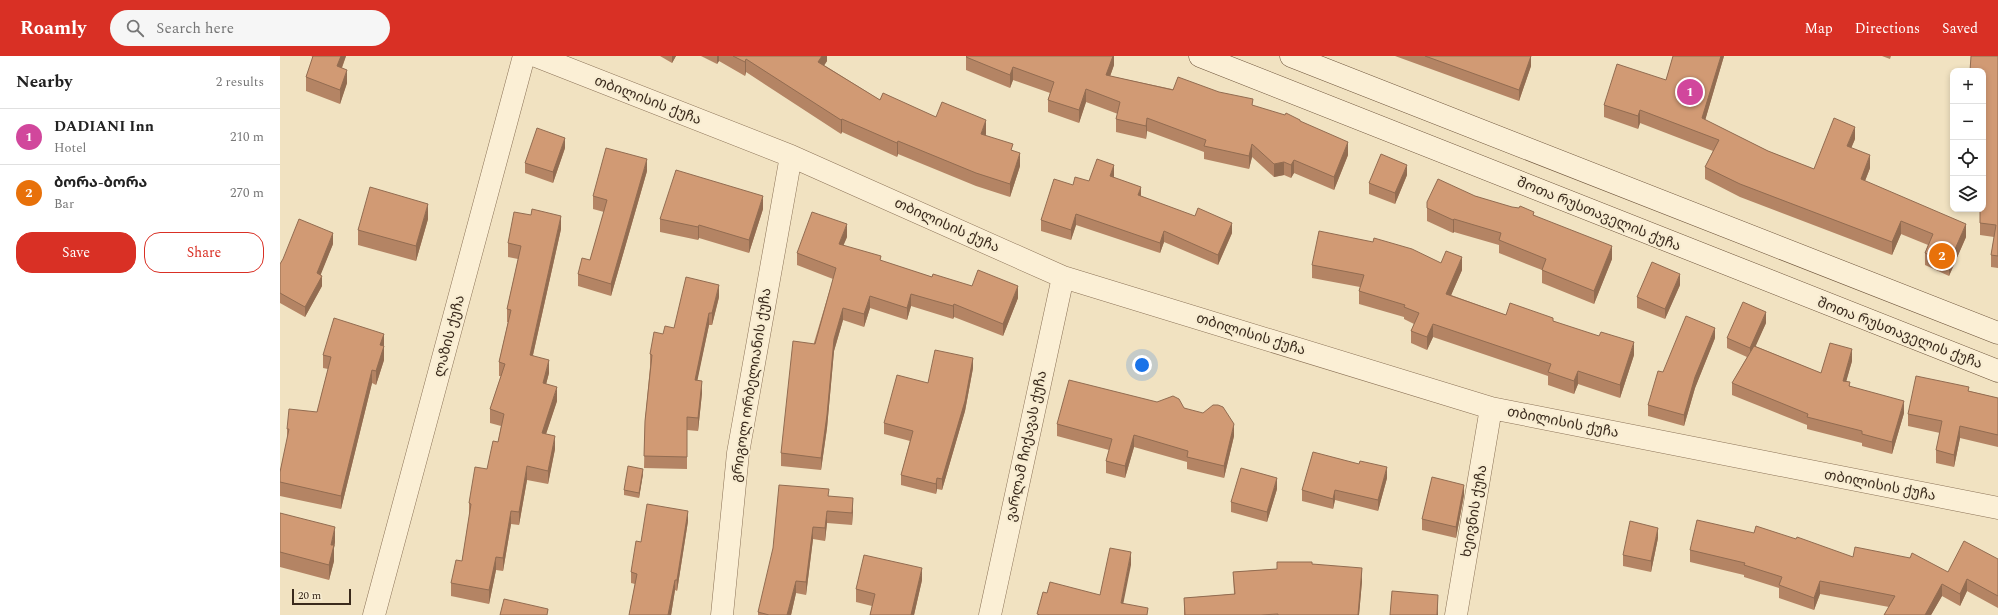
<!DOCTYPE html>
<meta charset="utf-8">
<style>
:root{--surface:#fff;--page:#f6f6f6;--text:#222;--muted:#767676;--line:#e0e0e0;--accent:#d93025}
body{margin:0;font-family:Spectral,"Noto Sans Georgian",serif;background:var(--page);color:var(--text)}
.controls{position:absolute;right:12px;top:12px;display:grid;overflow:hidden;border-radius:8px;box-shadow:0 2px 6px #0003}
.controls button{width:36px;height:36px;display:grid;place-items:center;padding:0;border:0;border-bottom:1px solid var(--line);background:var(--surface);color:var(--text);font:20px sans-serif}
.scale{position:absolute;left:12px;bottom:10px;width:59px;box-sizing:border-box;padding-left:4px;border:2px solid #3a2a1c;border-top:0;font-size:11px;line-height:14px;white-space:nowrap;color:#3a2a1c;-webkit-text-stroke:3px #f7ecd1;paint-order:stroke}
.you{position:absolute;left:862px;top:309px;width:14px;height:14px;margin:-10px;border:3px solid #fff;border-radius:50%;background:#1a73e8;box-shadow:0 0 0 6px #1a73e833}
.badge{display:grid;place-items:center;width:26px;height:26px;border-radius:50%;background:var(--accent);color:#fff;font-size:13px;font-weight:700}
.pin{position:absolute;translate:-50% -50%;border:2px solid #fff;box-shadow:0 1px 4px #0006}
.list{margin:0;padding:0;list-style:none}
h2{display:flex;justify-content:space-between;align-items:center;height:52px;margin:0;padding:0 16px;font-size:17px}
h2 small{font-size:13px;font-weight:400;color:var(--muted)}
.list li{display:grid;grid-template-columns:26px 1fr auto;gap:12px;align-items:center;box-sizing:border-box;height:56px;padding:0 16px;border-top:1px solid var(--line)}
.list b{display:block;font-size:15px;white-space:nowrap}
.list p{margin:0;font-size:13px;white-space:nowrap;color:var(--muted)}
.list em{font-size:13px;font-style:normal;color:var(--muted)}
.actions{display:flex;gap:8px;padding:12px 16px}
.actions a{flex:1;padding:9px 0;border:1px solid var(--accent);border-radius:16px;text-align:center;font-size:14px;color:var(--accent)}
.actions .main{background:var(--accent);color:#fff}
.icon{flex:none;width:22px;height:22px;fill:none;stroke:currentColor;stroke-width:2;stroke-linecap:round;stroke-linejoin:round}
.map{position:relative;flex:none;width:1718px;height:559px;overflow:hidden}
header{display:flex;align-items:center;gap:24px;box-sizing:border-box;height:56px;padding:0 20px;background:var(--accent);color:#fff}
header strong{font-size:19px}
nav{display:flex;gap:22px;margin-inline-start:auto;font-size:14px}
.search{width:280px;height:36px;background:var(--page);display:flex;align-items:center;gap:10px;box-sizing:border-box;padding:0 14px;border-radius:22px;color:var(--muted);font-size:15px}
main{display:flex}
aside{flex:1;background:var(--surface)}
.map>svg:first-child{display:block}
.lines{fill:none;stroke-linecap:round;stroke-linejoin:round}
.street-casing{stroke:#8b7257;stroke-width:23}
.secondary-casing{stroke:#6d533a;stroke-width:23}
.street{stroke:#fbefd5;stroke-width:22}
.secondary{stroke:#fbefd5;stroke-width:22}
.wall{fill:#b48464}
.shaded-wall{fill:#926c51}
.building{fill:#d19a74;stroke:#926c51}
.labels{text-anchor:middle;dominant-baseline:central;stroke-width:4;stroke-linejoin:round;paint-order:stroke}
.street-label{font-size:14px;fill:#3a2a1c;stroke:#f7ecd1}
</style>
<header>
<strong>Roamly</strong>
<div class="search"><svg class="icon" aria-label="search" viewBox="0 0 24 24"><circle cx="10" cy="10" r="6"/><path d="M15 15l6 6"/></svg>Search here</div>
<nav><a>Map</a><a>Directions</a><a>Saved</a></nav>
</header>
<main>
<aside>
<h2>Nearby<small>2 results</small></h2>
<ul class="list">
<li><span class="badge" style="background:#d1479c">1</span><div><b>DADIANI Inn</b><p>Hotel</p></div><em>210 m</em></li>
<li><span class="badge" style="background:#e8710a">2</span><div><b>ბორა-ბორა</b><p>Bar</p></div><em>270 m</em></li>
</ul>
<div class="actions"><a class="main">Save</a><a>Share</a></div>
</aside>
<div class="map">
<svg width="1718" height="559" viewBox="0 0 1718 559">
<rect width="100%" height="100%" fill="#f1e2c1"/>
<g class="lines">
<defs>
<path id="street" d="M256,0L511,100L783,221L1211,352L1718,452
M94,559L244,0
M442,559L458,397L511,100
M710,559L783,221
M1176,559L1211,352"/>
<path id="secondary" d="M920,0L1718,315
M1011,0L1718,277"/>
</defs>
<use href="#street" class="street-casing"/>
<use href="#secondary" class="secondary-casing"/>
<use href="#street" class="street"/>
<use href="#secondary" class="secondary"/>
</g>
<path class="wall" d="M31,0H66L62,12L67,27L60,48L26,35V21L33,1Z
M380,0H396L392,7Z
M421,0H547V5L544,9L600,44L656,61L706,78V80L733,95L740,110L730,141L696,130L618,98L617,101L562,76L561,78L466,16L465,20L439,5L437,8Z
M834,0V9L830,20L973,50L1020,66L1068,99L1054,134L1014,117L1011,122L1004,119L994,121L972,101L969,113L924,103V96L867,75L866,83L836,76V63L838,58L806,46L799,67L768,56V44L770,37L733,24L730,32L686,14V1Z
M1115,0H1251V10L1239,45Z
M1393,0H1444L1425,64L1488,95L1534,113L1575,83L1571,92L1590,112L1585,125L1686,181L1669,220L1645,209V197L1648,189L1621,178L1612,199L1460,141L1425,123V111L1433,95L1360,67L1358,73L1324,61V49L1386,24Z
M1602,0H1611L1610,3Z
M1718,0V212L1711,211V199L1714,181L1700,179V153Z
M285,92L273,127L245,117V107Z
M367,115L331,240L298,230V218L310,204L324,156L313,153V140Z
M1127,119L1115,148L1089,138V127Z
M834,120V121L861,140L952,177L938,209L884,186L880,197L796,169L791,184L761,175V164L809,125Z
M1195,140L1254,159L1332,203L1314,248L1262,227V214L1219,197V189L1174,176L1173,177L1147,165V146Z
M483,153L469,197L419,182L418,184L380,176V163Z
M148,163L136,205L78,189V174Z
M281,173L253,299L269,317L266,328L277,345L266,378L275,393L268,428L247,424L239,469L231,468L223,515L216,514L209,548L171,540V527L182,505L189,461V447L207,413L218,386L221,370L210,367V353L221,320H219V306L228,266H227V253L238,203L228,201V187Z
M567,181L563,189L601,205L652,221L692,230L738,242L723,280L674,261L673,263L631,250L627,264L590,252L584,271L563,264L554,295L547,372L541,414L501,410V397L553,223L517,209V197Z
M53,188L40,219L42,230L25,261L0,247V208Z
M1161,207L1182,214L1171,239L1226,259L1273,265L1354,299L1340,342L1298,328L1294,338L1268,329V320L1153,281L1147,294L1131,287V275L1134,268L1124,263V261L1079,248V235L1080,231L1032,222V209Z
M1400,229L1385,263L1357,252V241Z
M439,241L432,269H429L417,324L422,337L418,375L407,374V413L364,412L365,365L370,311V298L383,278L394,272Z
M1486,267L1475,290L1541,317L1572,305L1566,325L1570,330L1624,357L1612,398L1582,390V387L1527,373V369L1452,339V327L1467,301L1447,292V282Z
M104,278V304L96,329L92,327L61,453L0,440V416L7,386V373L37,356L48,313L43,312V299Z
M1435,282L1415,332L1404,370L1368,360V349L1383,316Z
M693,312L685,355L662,434L657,433L656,438L621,429V419L630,385L604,378V367L648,327Z
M1689,335L1718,342V391L1680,382L1674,411L1656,407V394L1660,377L1628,370V358Z
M877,346L904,352L954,380L944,422L907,413V406L854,391L845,422L826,417V405L829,394L777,380V368Z
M363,418L359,442L344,439V434Z
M1107,422L1098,455L1055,444L1053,453L1022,445V434Z
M997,433L987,466L951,456V446Z
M1184,439L1176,482L1142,474V463Z
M549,440L573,454L572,469L547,467L545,485L533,483L526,539L516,537L511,559H478V556Z
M0,457L55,486L54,492V505L49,524L0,511Z
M408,465L397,535L395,534L391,559H349L355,528L351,527V516L361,486Z
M1378,482L1371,516L1343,510V499Z
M1410,494L1573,501L1668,516L1718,503V552L1687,535L1680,550L1662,540L1651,559H1604L1609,551L1540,538L1534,554L1499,542V532L1464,521V519L1410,506Z
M1032,508L1082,525L1079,559H904V542L954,538L953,516L997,513Z
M642,524L634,559H590L592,550L576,546V533Z"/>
<path class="shaded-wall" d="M61,0H66L57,24V10Z
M392,0H396L392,7Z
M437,0H439V5L437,8Z
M542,0H547V5L538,19V6Z
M833,0H834V9L826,32V19Z
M1251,0V10L1239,45V34Z
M1441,0H1444L1422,75V62Z
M466,3V16L465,20V6Z
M733,11V24L730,32V19Z
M67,14V27L60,48V34Z
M806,33V46L799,67V54Z
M1360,54V67L1358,73V60Z
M867,62V75L866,83V70Z
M562,63V76L561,78V64Z
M706,64V78L701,91V78Z
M1575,71V83L1567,102V90Z
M285,82V92L273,127V116Z
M618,85V98L617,101V87Z
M1068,86V99L1054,134V121Z
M972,88V101L969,113V100Z
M740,97V110L730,141V128Z
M1590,99V112L1581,135V123Z
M367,103V115L331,240V228Z
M1014,104V117L1011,122V109Z
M1004,106V119L994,121V108Z
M834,109V120L830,130V120Z
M1127,109V119L1115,148V137Z
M861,131V141L858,139Z
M483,140V153L469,197V184Z
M148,148V163L136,205V190Z
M796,158V169L791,184V174Z
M281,160V173L250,312V299Z
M1174,163V176L1173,177V164Z
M1621,165V178L1612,199V186Z
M952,167V177L938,209V199Z
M567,168V181L559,200V188Z
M1686,168V181L1669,220V207Z
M419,169V182L418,184V171Z
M884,175V186L880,197V187Z
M53,177V188L37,228V217Z
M1332,190V203L1314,248V235Z
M1182,201V214L1166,251V238Z
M1400,218V229L1385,263V253Z
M42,220V230L25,261V251Z
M439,229V241L432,269V257Z
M738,230V242L723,280V268Z
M631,238V250L627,264V252Z
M590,240V252L584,271V258Z
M674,248V261L673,263V250Z
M563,252V264L554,295L547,372L541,414V402L554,283Z
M1486,256V267L1470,303V292Z
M429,257V269L415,336V324Z
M1153,268V281L1147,294V281Z
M1435,272V282L1415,332L1404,370V359L1415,321Z
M104,278V304L96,329V315L100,289Z
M1354,286V299L1340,342V329Z
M1572,293V305L1563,337V325Z
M693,302V312L685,355L662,434V423Z
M269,304V317L263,340V327Z
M92,314V327L61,453V440Z
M1298,315V328L1294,338V325Z
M422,325V337L418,375V362Z
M277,331V345L262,390V377Z
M1624,345V357L1612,398V386Z
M954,368V380L944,422V410Z
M1680,370V382L1674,411V399Z
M854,379V391L845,422V410Z
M275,380V393L268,428V415Z
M247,410V424L239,469V456Z
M1107,411V422L1098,455V444Z
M363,413V418L359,442V437Z
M657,422V433L656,438V428Z
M997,422V433L987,466V456Z
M1184,429V439L1176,482V471Z
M1055,434V444L1053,453V443Z
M573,442V454L572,469V457Z
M231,455V468L223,515V502Z
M408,455V465L397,535V524Z
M547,455V467L545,485V472Z
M55,471V486L54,492V505L49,524V509L51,489Z
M533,471V483L526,539V526Z
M1378,472V482L1371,516V505Z
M851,496V509L841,559V547Z
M216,501V514L209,548V534Z
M642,512V524L634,559H631Z
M1082,512V525L1079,559H1078Z
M1687,523V535L1680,550V538Z
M395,524V534L391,559H388Z
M516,525V537L511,559H507Z
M1540,525V538L1534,554V542Z
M1662,528V540L1651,559H1645Z
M1158,539V559H1157Z"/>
<path class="building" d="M33,0H61L57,10L67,14L60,34L26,21Z
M453,0H542L538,6L600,44L603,37L656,61L662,46L706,64L701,78L733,88L731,94L740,97L730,128L696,117L618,85L617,87L562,63L561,64L466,3L465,6Z
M687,0H833L826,19L893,34L898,21L939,36L973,43L972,49L1005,59L1006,57L1020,64V65L1068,86L1054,121L1014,104L1011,109L1004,106L994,108L972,88L969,100L924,90L926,84L867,62L866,70L836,63L840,46L806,33L799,54L768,44L774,26L733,11L730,19L686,1Z
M1145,0H1251L1239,34Z
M1393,0H1441L1422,62L1488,95L1534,113L1554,62L1575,71L1567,90L1590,99L1581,123L1686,168L1669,207L1645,197L1653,178L1621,165L1612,186L1460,128L1425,111L1439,84L1360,54L1358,60L1324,49L1337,8L1386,24Z
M1691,0H1718V200L1711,199L1716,169L1700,167V153H1703V15H1690Z
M257,72L285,82L273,116L245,107Z
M326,92L367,103L331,228L298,218L302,202L310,204L327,144L313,140Z
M1101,98L1127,109L1115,137L1089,127Z
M817,103L834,109L830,120L861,131L858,139L915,160L918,152L952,167L938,199L884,175L880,187L796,158L791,174L761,164L774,123L793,129L795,121L809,125Z
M396,114L483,140L469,184L419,169L418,171L380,163Z
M1158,123L1195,140L1232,151L1239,152L1240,150L1254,156L1253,159L1332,190L1314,235L1262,214L1266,203L1219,184L1221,177L1174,163L1173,164L1147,152V146Z
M90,131L148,148L136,190L78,174Z
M252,153L281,160L250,299L269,304L263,327L277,331L262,377L275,380L268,415L247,410L239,456L231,455L223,502L216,501L209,534L171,527L176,504L182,505L191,448L189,447L195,411L207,413L213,385L218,386L224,358L210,353L225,308L219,306L231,254L227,253L241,190L228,187L234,156L251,159Z
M532,156L567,168L559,188L601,200L600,204L652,221L653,218L692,230L698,214L738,230L723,268L674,248L673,250L631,238L627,252L590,240L584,258L563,252L554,283L547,359L541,402L501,397L513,285L535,288L556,212L517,197Z
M19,163L53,177L37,217L42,220L25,251L0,237V208L3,203Z
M1039,175L1093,186L1094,182L1132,193L1161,207L1166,195L1182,201L1166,238L1226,259L1230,247L1273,262V265L1319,280L1321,276L1354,286L1340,329L1298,315L1294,325L1268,316L1271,308L1153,268L1147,281L1131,275L1139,257L1124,251L1125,249L1079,235L1084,219L1032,209Z
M1372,206L1400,218L1385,253L1357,241Z
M406,221L439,229L432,257H429L415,324L422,325L418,362L407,361V401L364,400L365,365L372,299L370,298L374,276L383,278L385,270L394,272Z
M1463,246L1486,256L1470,292L1447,282Z
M1406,260L1435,272L1415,321L1404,359L1368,349L1378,315L1383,316Z
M54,262L104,278L100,289L104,290L96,315L92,314L61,440L0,426V416L9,373H7L9,353L37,356L51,301L43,299Z
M1550,287L1572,293L1563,325L1570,326L1569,330L1624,345L1612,386L1582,378V375L1527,361L1528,358L1452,327L1474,290L1541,317Z
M655,294L693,302L685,345L662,423L657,422L656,428L621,419L633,375L604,367L617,319L648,327Z
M1636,320L1689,331L1688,335L1718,342V379L1680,370L1674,399L1656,394L1662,365L1628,358Z
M789,324L877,346L893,340L899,343L904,352L923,357L933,349H938L943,351L954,368L944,410L907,401L908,395L854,379L845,410L826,405L832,383L777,368Z
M1033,396L1079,408L1080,405L1107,411L1098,444L1055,434L1053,443L1022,434Z
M348,410L363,413L359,437L344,434Z
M961,412L997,422L987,456L951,446Z
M1152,421L1184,429L1176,471L1142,463Z
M499,429L549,433L548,440L573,442L572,457L547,455L545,472L533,471L526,526L516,525L507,559H489L478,556L493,492Z
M367,448L408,455L397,524H395L388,559H349L357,518L351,516L356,485L361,486Z
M0,457L55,471L51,489H54L49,509L0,496Z
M1417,464L1474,477L1476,470L1516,483L1517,481L1573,501L1575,491L1630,502L1632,497L1668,516L1684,485L1718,503V540L1687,523L1680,538L1662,528L1645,559H1604L1615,540L1540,525L1534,542L1499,529L1502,521L1464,509L1465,507L1410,494Z
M1350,465L1378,472L1371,505L1343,499Z
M830,492L851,496L841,547L868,552L867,559H760L757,558L763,536L767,537L770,526L820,539Z
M584,499L642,512L631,559H590L595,538L576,533Z
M997,506H1032V508L1082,512L1078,559H998V558L981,559H905L904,542L955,538L953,516L997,513Z
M1112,535L1158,539L1157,559H1110Z
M224,543L268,553L267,559H220Z"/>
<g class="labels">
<g class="street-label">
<text transform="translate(368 44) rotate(21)">თბილისის ქუჩა</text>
<text transform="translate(1319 158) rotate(22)">შოთა რუსთაველის ქუჩა</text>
<text transform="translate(667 169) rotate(24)">თბილისის ქუჩა</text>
<text transform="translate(1620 277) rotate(21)">შოთა რუსთაველის ქუჩა</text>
<text transform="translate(971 278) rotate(17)">თბილისის ქუჩა</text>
<text transform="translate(169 280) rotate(-75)">ლაზის ქუჩა</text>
<text transform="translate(471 329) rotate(-81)">გრიგოლ ორბელიანის ქუჩა</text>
<text transform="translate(1283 366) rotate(11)">თბილისის ქუჩა</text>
<text transform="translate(746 390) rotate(-78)">ვარლამ ჩიქავას ქუჩა</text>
<text transform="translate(1600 429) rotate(11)">თბილისის ქუჩა</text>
<text transform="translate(1194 455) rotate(-80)">ხეივნის ქუჩა</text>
</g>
</g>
</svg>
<div class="controls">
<button>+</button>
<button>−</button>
<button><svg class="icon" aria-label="locate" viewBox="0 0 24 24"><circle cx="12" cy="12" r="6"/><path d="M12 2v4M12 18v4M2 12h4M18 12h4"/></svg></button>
<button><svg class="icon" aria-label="layers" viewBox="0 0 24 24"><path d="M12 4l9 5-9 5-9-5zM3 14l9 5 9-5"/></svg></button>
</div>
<div class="scale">20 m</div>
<div class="you"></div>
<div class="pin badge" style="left:1410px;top:36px;background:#d1479c">1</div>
<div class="pin badge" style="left:1662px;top:200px;background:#e8710a">2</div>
</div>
</main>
